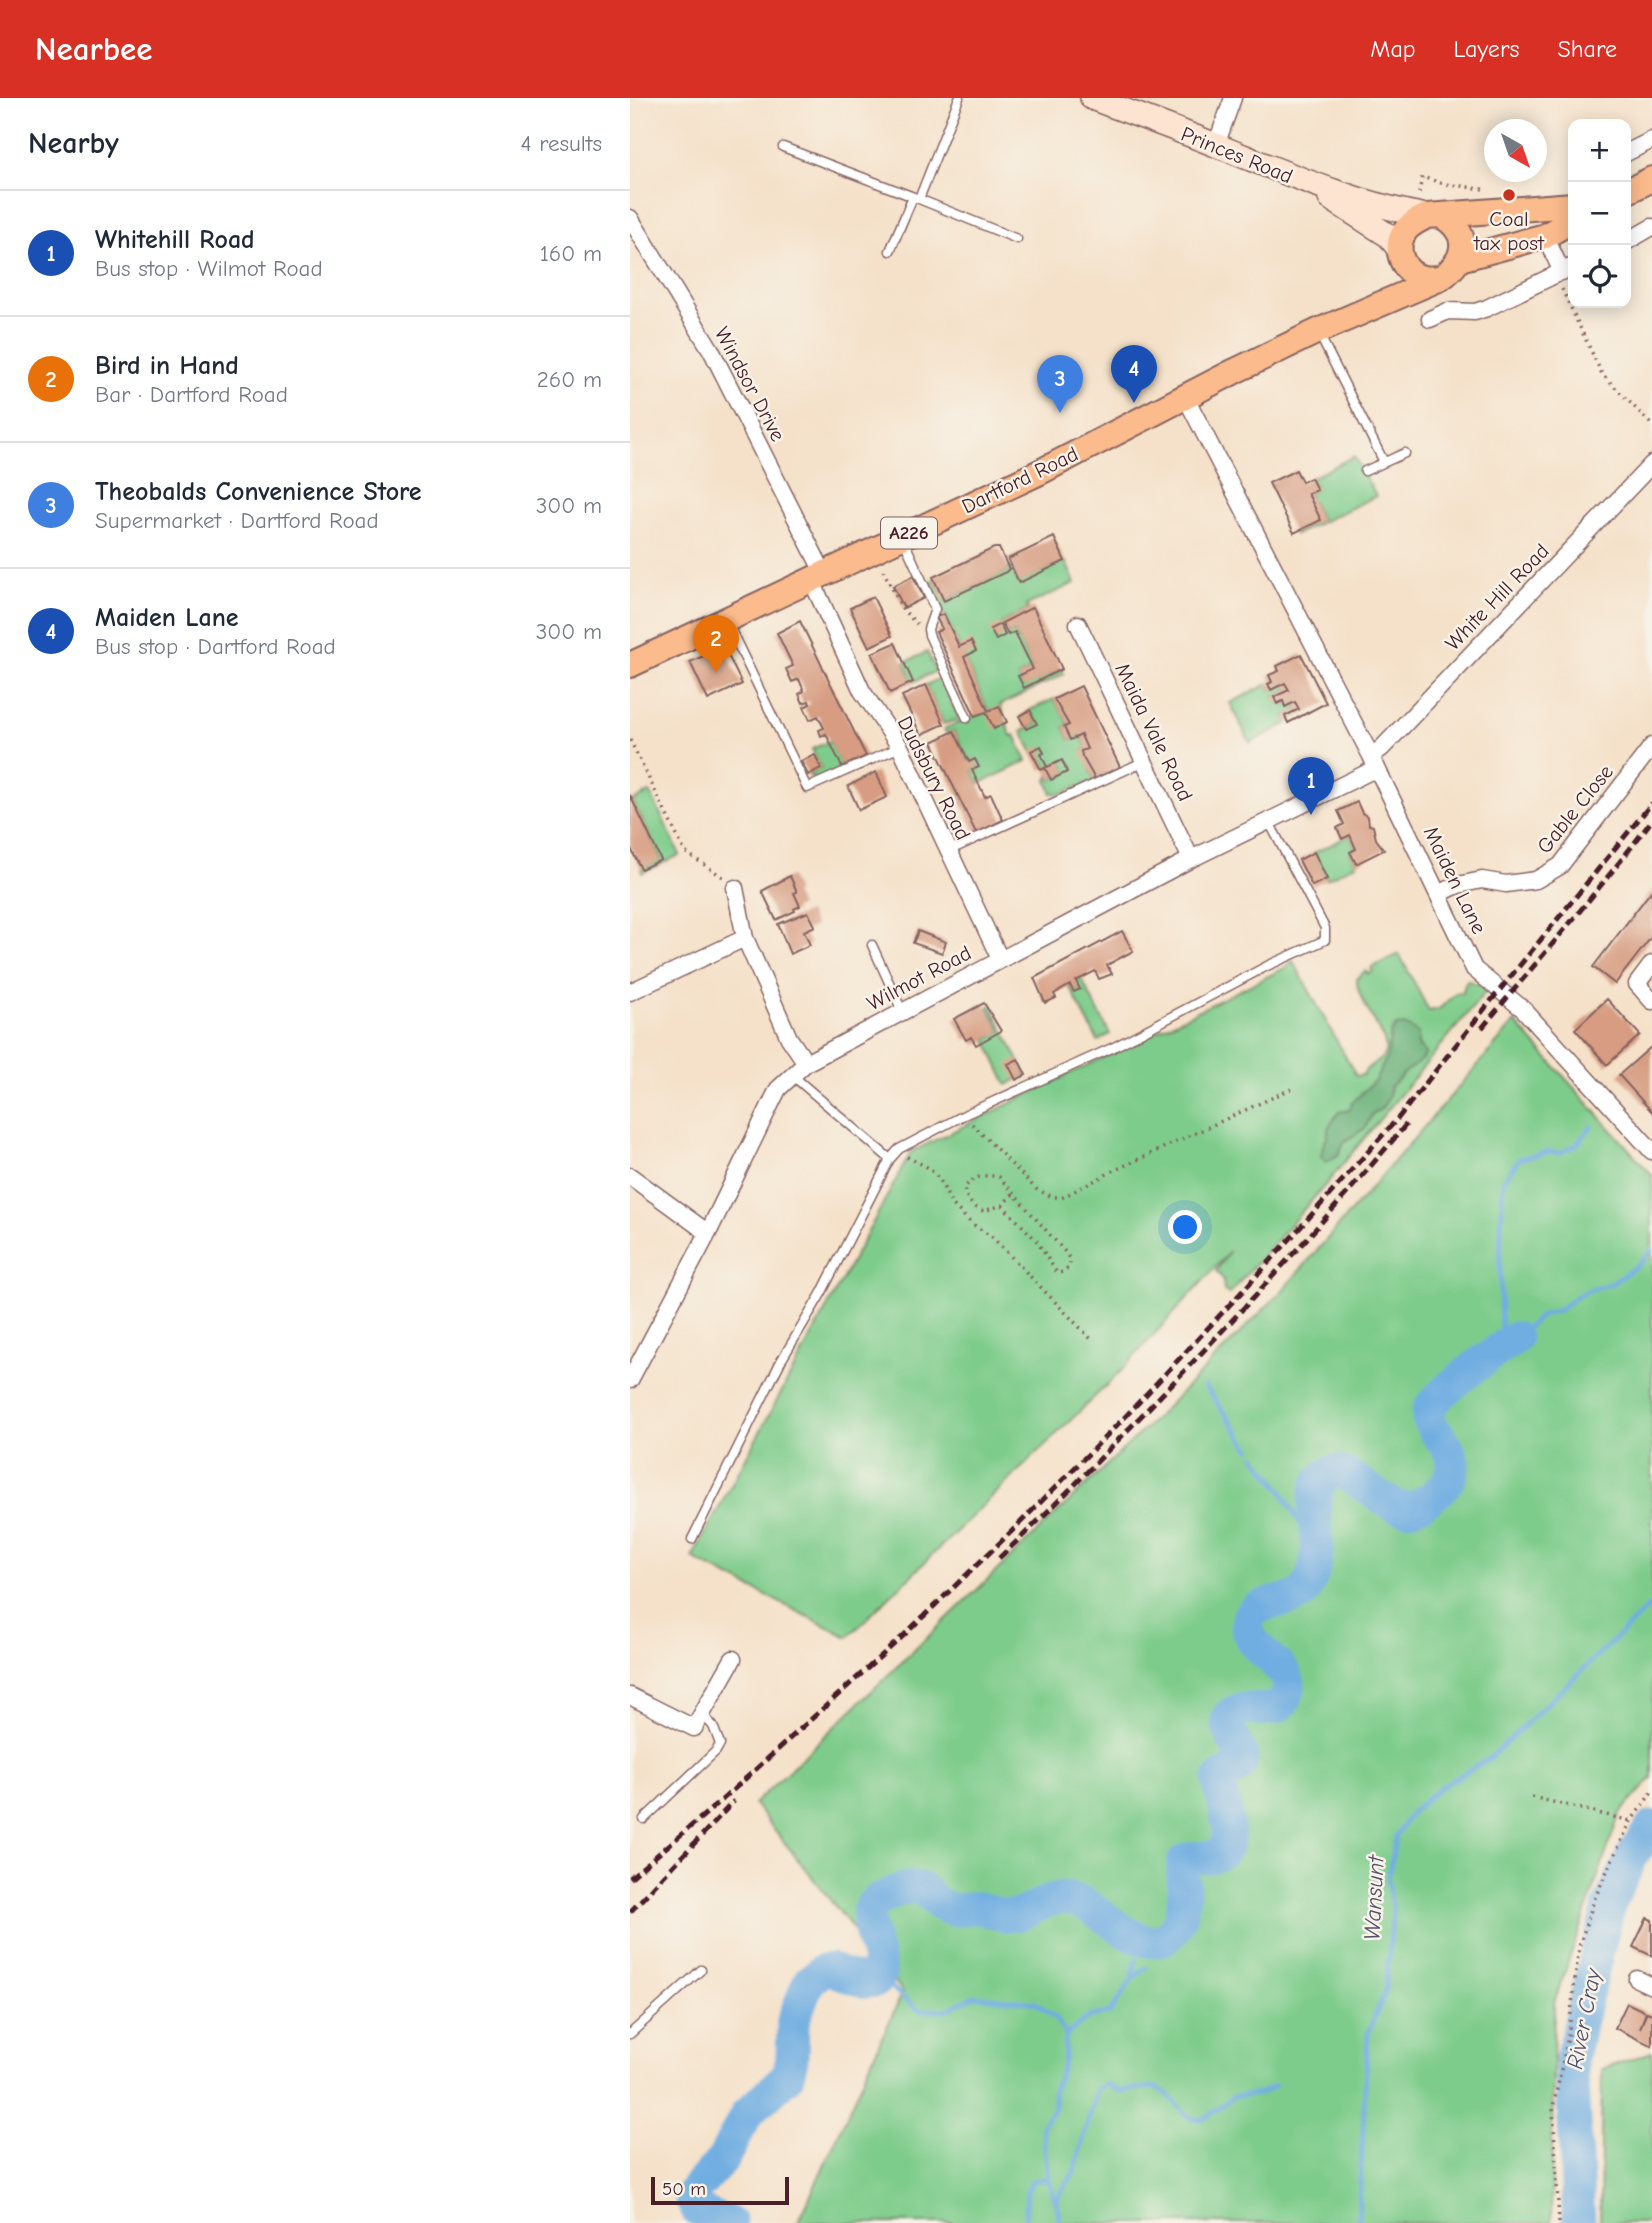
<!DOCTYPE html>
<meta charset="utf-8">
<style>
:root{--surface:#fff;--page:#f6f6f7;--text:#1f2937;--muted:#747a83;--line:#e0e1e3;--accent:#d93025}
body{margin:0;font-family:"Comic Neue",sans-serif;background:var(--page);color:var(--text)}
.controls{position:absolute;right:21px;top:21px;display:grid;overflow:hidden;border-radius:14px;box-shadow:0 4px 18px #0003}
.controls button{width:63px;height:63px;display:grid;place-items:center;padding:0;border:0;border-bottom:2px solid var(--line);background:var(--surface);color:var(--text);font:35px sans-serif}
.compass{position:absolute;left:854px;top:21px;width:63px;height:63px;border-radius:50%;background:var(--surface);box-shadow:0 4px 18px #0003;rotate:140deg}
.scale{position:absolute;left:21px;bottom:18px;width:138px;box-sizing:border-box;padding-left:7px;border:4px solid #4a1f2b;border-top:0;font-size:19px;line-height:24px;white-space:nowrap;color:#4a1f2b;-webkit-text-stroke:5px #f7f3e8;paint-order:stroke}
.you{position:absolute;left:556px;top:1130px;width:24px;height:24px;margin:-18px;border:5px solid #fff;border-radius:50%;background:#1a73e8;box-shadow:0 0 0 10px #1a73e833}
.badge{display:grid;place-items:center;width:46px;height:46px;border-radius:50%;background:var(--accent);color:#fff;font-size:23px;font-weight:700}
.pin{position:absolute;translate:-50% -58px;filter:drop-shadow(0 2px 4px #0008)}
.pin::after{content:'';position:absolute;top:37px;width:24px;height:21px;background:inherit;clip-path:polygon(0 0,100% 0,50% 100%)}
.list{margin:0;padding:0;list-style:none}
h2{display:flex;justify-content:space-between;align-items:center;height:91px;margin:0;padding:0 28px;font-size:30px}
h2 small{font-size:23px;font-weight:400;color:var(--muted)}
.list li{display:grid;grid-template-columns:46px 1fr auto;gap:21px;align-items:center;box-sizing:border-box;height:126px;padding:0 28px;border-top:2px solid var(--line)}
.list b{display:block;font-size:26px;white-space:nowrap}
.list p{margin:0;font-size:23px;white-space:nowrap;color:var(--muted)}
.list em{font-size:23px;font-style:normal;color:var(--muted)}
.icon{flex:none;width:38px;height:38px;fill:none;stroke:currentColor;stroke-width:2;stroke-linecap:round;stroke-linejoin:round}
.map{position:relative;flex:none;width:1022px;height:2125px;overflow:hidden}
header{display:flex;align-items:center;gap:42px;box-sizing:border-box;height:98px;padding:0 35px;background:var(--accent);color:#fff}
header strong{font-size:33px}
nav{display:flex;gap:38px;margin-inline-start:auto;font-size:24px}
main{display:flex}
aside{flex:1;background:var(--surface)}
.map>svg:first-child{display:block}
.green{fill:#7ecc8b;stroke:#64765b;stroke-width:2}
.forest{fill:#66b077;stroke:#586851;stroke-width:2}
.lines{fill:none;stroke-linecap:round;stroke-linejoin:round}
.stream{stroke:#6fade1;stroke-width:5}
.river{stroke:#6fade1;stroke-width:33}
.building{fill:#d79c81}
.lane-casing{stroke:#866362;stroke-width:11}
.street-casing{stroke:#866362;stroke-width:19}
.secondary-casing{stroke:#866362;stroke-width:26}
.primary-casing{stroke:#866362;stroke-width:28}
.path{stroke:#866362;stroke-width:3.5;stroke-dasharray:2 5;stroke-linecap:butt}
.lane{stroke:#fff;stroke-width:8}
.street{stroke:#fff;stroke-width:16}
.secondary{stroke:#fde4d1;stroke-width:23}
.primary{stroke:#fbbb8c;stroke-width:24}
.rail{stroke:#4a1f2b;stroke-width:5;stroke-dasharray:10 5;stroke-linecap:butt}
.poi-dot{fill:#c8321e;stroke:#f7f3e8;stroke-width:2.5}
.labels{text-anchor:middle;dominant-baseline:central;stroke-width:5;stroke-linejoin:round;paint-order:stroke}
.shield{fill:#f7f3e8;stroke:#7e5f64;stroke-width:2}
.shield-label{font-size:19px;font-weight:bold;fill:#4a1f2b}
.street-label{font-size:21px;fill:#4a1f2b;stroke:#f7f3e8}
.poi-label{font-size:21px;fill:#4a1f2b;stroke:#f7f3e8}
.water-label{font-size:23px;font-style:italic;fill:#57516b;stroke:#f7f3e8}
</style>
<header>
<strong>Nearbee</strong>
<nav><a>Map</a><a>Layers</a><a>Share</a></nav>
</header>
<main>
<aside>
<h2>Nearby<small>4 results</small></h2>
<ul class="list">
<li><span class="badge" style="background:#1a4fb4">1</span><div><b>Whitehill Road</b><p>Bus stop · Wilmot Road</p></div><em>160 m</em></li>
<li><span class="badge" style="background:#e8710a">2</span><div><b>Bird in Hand</b><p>Bar · Dartford Road</p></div><em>260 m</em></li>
<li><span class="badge" style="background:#3f7fe0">3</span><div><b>Theobalds Convenience Store</b><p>Supermarket · Dartford Road</p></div><em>300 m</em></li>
<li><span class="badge" style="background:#1a4fb4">4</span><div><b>Maiden Lane</b><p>Bus stop · Dartford Road</p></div><em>300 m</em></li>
</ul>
</aside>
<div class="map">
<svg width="1022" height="2125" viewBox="0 0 1022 2125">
<rect width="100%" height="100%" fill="#f7f3e8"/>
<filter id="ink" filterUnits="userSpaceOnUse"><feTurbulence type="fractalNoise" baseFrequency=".0143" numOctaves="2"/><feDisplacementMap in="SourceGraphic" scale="14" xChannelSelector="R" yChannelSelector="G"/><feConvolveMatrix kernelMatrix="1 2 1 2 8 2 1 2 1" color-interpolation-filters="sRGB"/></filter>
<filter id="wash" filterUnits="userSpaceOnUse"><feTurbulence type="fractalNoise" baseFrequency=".00686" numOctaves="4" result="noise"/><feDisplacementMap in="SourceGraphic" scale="28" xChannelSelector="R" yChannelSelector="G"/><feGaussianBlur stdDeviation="1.57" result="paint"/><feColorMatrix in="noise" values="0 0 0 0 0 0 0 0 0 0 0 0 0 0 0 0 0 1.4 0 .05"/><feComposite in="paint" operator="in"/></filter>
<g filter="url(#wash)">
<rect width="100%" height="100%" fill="#f5e1c9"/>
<path class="green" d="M724,358L746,398L665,437L664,435L691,421L678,396L686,392L681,380Z
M435,463L445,485L397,507L398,511L372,525L378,537L385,534L403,571L388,578L394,589L432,571L434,576L370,607L381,638L385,637L397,663L349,686L342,672L348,669L345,662L339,664L324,633L317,636L314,631L358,612L300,485L304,482L315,503L376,474L381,469L389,484Z
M297,554L306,573L283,584L274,565Z
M310,580L329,621L314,626L296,587Z
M655,585L659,592L644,599L648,606L653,603L656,609L665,604L669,611L655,618L658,625L620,645L600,605L638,586L641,592Z
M424,601L439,627L434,629L440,642L451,637L457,651L452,653L464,680L477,675L478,677L431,696L422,695L417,682L419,678L421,682L437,674L432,663L417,669L411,657L405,659L392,633L407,626L400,612Z
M200,643L214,671L188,682L178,677L191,670L182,651Z
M20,694L50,757L12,775L11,771L31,761L3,703Z
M720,737L726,751L720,754L726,766L697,781L684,755Z
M769,856L799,913L809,911L827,894L832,895L837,882L850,887L857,892L697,1085L599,1196L594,1193L593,1181L586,1173L600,1153L490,1274L218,1539L62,1460L281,1054L657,869L663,863L726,978L733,977C738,964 753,965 755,954C759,934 726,906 727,881L735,873L738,876L743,873L741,870Z
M451,880L480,936L468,943L439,888L444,894L449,891L446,883Z
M361,907L396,977L377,987L356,942L371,933L358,909Z
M885,924L1022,1077V1680L990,1715L924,1905L921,2125H168L273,1894L124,1706L530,1316L652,1193Z
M1022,1954V2125H970L972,1971Z"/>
<path class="forest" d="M775,927L788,935V947L796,956C788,969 782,967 773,976C768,981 767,984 760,988L759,999L752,1010L742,1017L735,1030L715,1043L708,1057L696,1064L691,1059L693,1047L698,1038V1030L709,1014L720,1012L722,1005L746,981L757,959L761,935L766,928Z"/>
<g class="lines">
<path class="stream" d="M885,1240L912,1217L929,1212L947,1198L964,1190L981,1186L1008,1167L1022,1152
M867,1253L871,1243L870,1162L873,1083L889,1061L918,1054L929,1055L946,1047L961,1029
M575,1288L620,1351
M625,1358L652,1393L678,1440L687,1449
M502,1880L506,1862
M259,1887L288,1912H317L344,1898L406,1905L425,1919L436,1937L434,1964L423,1995L425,2009L412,2028L419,2086L428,2111L429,2125
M436,1937L460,1918L480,1915L502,1881L516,1870
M426,2105L430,2095L444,2075L467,1991L476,1986L489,1993L524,1989L535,1994L559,2019L567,2022L575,2020L603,1999L629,1996L645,1988
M395,2125L397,2093L402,2083L415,2081L419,2086
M728,2125L738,1935L755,1894L763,1814L758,1781L766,1738L781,1715L809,1690L860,1660L1022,1506"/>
<path class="river" d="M100,2125L67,2112L61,2101L62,2095L93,2061L117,2015L158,1978L162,1961L163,1923L179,1883L193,1872L200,1871L233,1884L246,1883L250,1877C251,1859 233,1824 240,1810C243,1803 251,1801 257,1798C305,1773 293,1811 327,1812C334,1812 341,1809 348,1810C362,1813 375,1821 390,1816C409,1810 422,1795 445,1802C471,1809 511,1860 538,1838C549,1830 554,1808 554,1794C555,1783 550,1774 554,1763C565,1757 576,1762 587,1757C610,1747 592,1703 588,1683C593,1675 604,1675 610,1667C618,1654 595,1636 597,1620C613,1599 645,1625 657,1598C669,1570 622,1556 618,1532C612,1500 658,1508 673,1495C678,1490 680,1482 683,1476C686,1465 688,1455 687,1444C686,1421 676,1384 704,1373C732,1379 753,1408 774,1410C783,1411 792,1406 799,1401C858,1359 789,1336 799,1311C805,1296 869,1251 885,1240
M949,2125L941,1962L979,1808L1004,1754L1022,1729"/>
</g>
<g id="blocks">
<path class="building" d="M666,372L672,384L681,380L687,392L678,396L691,422L664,435L639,385Z
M424,439L435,463L389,485L378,461Z
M364,450H369L379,471L376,474L314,503L303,479Z
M283,478L294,500L274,510L263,488Z
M243,499L262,538L239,549L220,510Z
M403,509L432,571L394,590L388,578L403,571L385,534L378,537L372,525Z
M314,516L329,549L341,543L346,553L334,559L358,613L369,608L377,624L364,631L356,614L345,618L306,534L312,531L306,519Z
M170,523L236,658L212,669L196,636L191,638L189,632L194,630L188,618L180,622L174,609L180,606L179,603L173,605L169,596L174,593L169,581L162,584L156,571L163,568L147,535Z
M370,526L375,537L366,542L360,531Z
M265,545L283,584L260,595L242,555Z
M94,549L112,586L78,602L60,564Z
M671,556L696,605L658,625L655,618L669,611L665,604L655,609L653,603L647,606L644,599L659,592L655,585L641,592L638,586L642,584L639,577L649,573L647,568Z
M296,587L314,626L291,637L272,598Z
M451,588L490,669L465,681L452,658L451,653L457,651L451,637L440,642L434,629L439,627L424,601Z
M400,612L407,626L396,631L389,618Z
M324,633L339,664L345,661L349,669L342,672L355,699L361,696L373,722L346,735L302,644Z
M411,648L414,655L411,656L417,669L411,672L401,653Z
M185,657L191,670L178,677L171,663Z
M432,662L437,674L421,682L415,670Z
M246,674L257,699L229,712L218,688Z
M0,697L31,762L11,771L0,749Z
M727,704L732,715L738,719L739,727L743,728L746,741L754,752L726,766L720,754L726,751L720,737L712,741L707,730L714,726L708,713Z
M684,754L697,781L682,788L669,762Z
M160,778L167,794L164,795L170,808L164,811L165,813L146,822L132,793Z
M1022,792V838L985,886L963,869Z
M178,814L185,828L174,833L180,847L160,856L148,826Z
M288,833L316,844L312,855L283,845Z
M492,833L503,853L477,867L482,876L469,881L465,873L446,883L450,891L444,894L440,887L424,896L426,900L415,905L404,880Z
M977,901L1010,937L977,967L945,931Z
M354,905L371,933L346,947L341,939L336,942L324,921Z
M1022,948V1014L989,977Z
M388,961L396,977L386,982L378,966Z
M1017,1820L1022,1822V1858L1003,1849Z
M997,1905L1016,1914L1010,1930L1017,1914L1022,1916V1948L985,1930Z"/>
</g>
</g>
<g filter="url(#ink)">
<use href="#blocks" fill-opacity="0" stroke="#866362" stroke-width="2"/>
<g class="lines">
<defs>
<path id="lane" d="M153,49L289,101L329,0
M289,101L387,141
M260,153L283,99
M689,236L754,364
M735,373L775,355
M273,441L305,511L298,531L299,537L337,620
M98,526L177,690L270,649
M318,753L515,663
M242,847L272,913
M163,978L260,1061L269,1051L336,1016L484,949L637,868L695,842V830L639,724
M62,1441L151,1263L191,1196L260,1061
M14,1721L86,1653L90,1646L83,1628L72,1616
M0,1936L71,1872"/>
<path id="street" d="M586,47L603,0
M996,55L1022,42
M0,120L81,252L194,476
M915,138L932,174
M996,144L1022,129
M800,221L818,213L845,214L857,210L943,168
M555,298L741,658L844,871L894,912L1022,1053
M181,481L232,593L270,649L370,861
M448,526L561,761
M741,658L752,650L1022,366
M105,790L115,840L159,940L176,965
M808,796L828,787L852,782L876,786L906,782L930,768L1022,648
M1022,866L1007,886L1022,903
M0,894L115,840
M0,1078L78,1135
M0,1282L78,1135L148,991L176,965L561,761L747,670
M0,1598L64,1630L103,1561
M1007,1881L1022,1888"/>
<path id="secondary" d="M462,0C504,16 546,31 588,48C656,75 724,105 797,118
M700,100L759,138L770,153"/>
<path id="primary" d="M996,94L1022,81
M830,161L915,138L943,122
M811,180C806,180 799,181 794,180C774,177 763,152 774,135C778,127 789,122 797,118L943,107
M0,567L408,375L605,273L688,233L811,180C836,162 842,136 812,118"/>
</defs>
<use href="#lane" class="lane-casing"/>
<use href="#street" class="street-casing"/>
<use href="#secondary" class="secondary-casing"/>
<use href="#primary" class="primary-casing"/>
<path class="path" d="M789,95L792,79L815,86L853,91
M932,191L972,276L1022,327
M253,472L273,512L287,526
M0,642L55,754L93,779
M342,1026L406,1091L422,1099H433L483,1073L661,991
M277,1059L299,1070L310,1082L321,1105L341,1125L362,1139L462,1242
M372,1107L406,1142L427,1175L433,1174L440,1168V1162L436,1155L369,1079C354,1076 344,1078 334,1090C337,1102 342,1109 354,1113L372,1107L383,1096
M902,1699L1001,1723
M929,2125L923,2010L938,1939L949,1849L964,1802L981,1764L1001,1723L1022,1694"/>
<use href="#lane" class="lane"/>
<use href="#street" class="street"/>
<use href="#secondary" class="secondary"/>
<use href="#primary" class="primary"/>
<path class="rail" d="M852,930C909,861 968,794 1022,722
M369,1460C419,1414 466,1365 513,1316C605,1221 694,1124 779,1023
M0,1780L93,1701L272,1539L382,1433L494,1320L634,1170L769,1019L860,904L1022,705
M0,1814L104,1703"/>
</g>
</g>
<circle class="poi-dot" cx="879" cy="97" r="7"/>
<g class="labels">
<rect class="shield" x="251" y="419.5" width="56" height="31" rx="5"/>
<g class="shield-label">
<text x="279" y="435">A226</text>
</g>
<g class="street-label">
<text transform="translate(607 57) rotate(22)">Princes Road</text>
<text transform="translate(120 286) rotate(62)">Windsor Drive</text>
<text transform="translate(390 382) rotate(-26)">Dartford Road</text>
<text transform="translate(867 499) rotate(-46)">White Hill Road</text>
<text transform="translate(524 634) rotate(64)">Maida Vale Road</text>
<text transform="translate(304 680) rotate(63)">Dudsbury Road</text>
<text transform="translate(945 711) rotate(-51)">Gable Close</text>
<text transform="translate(825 782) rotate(64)">Maiden Lane</text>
<text transform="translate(289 880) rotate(-28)">Wilmot Road</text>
</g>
<g class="poi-label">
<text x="879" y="121">Coal<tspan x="879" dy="24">tax post</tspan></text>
</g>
<g class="water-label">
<text transform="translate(744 1800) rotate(-87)">Wansunt</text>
<text transform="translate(954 1921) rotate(-79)">River Cray</text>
</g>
</g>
</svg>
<div class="controls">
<button>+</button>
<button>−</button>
<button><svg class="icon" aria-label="locate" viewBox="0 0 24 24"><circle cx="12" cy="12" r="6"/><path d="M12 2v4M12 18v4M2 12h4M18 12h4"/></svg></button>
</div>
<svg class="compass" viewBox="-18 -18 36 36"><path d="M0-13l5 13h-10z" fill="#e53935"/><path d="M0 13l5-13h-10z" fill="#747a83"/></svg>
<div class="scale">50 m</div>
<div class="you"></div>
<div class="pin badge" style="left:681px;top:717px;background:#1a4fb4">1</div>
<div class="pin badge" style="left:86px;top:575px;background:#e8710a">2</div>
<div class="pin badge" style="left:430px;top:315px;background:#3f7fe0">3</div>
<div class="pin badge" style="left:504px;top:305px;background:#1a4fb4">4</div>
</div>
</main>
